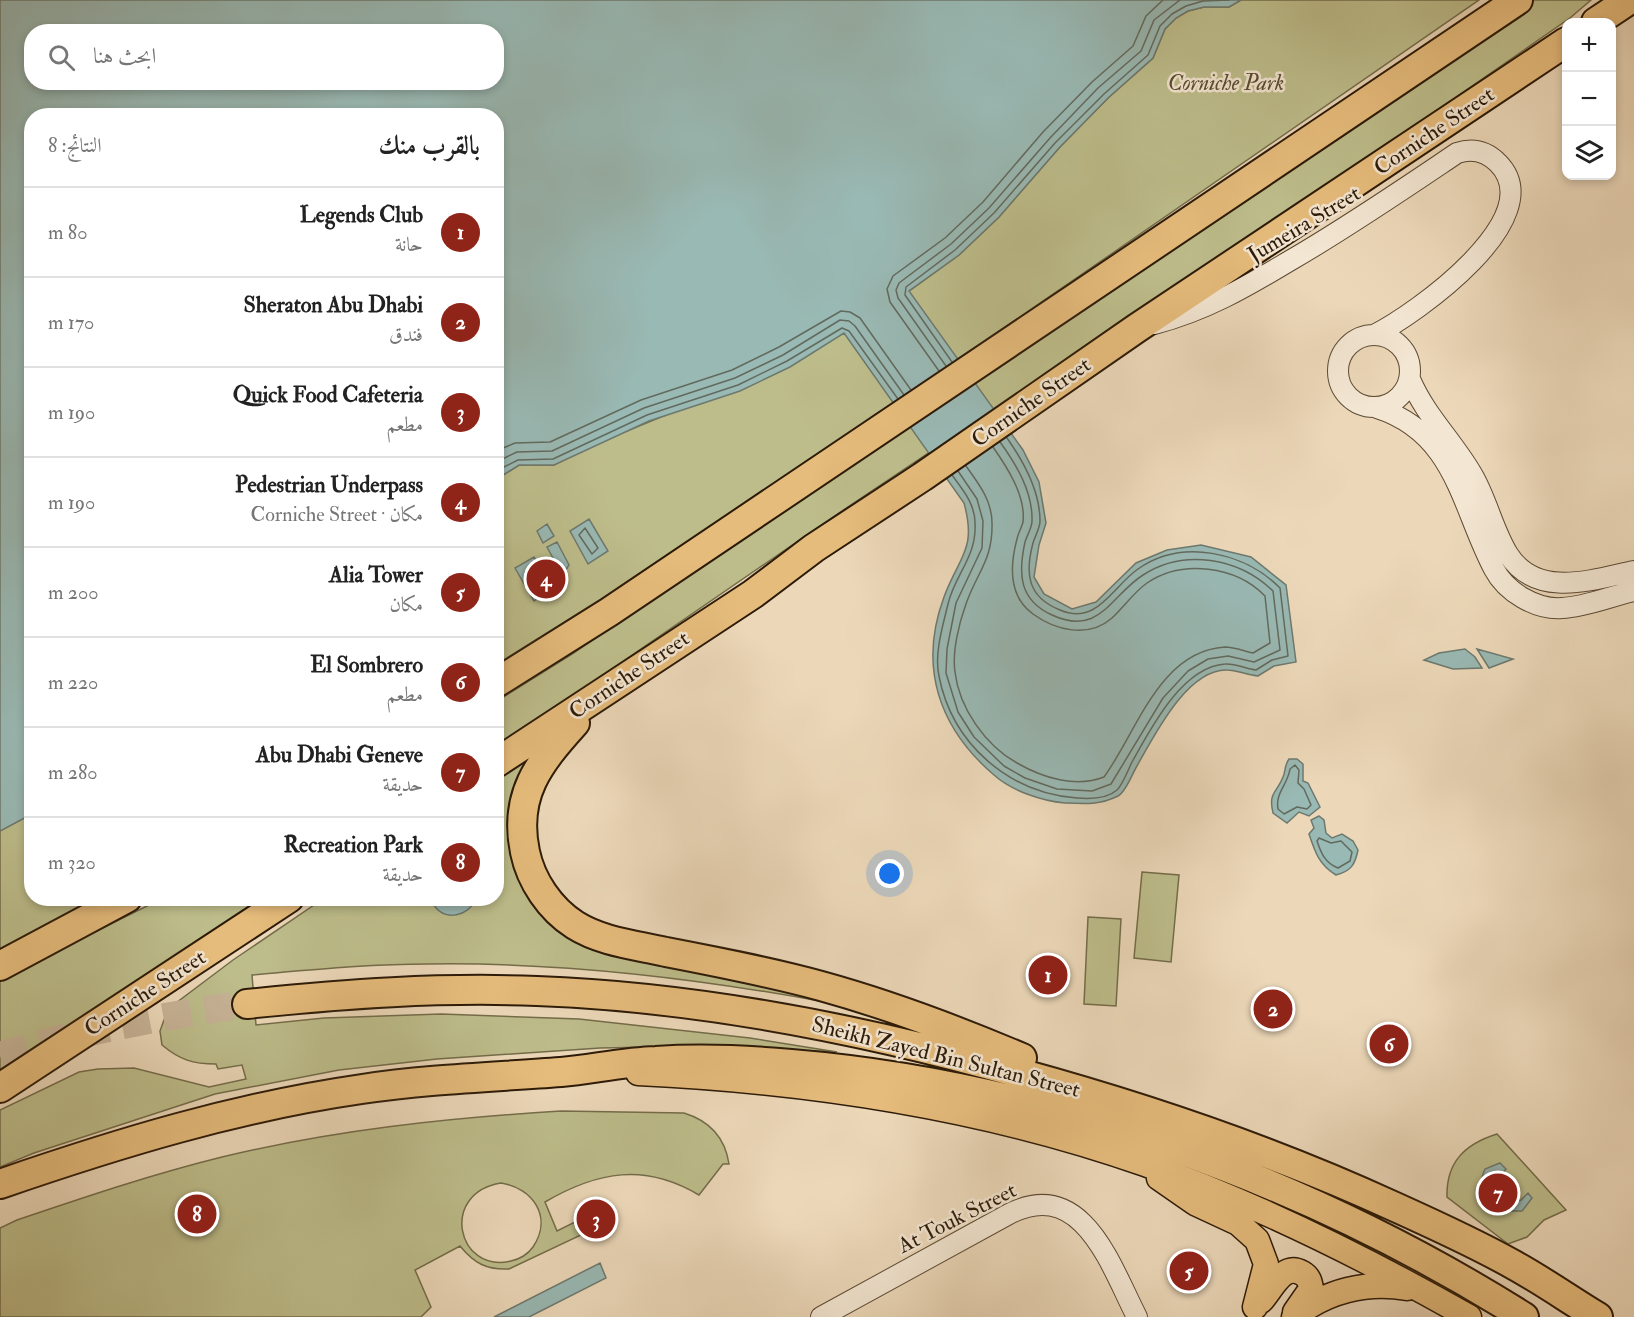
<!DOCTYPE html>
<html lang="ar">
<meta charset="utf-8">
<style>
:root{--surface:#fff;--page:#f2f2f2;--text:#222;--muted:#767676;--line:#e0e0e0;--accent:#8f2418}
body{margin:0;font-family:"IM FELL Double Pica",Amiri,serif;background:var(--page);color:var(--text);direction:rtl}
.controls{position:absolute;right:18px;top:18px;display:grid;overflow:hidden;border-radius:12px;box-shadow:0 3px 9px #0003}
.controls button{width:54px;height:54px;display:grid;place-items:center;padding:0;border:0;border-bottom:2px solid var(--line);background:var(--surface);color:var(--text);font:30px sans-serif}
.you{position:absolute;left:890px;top:874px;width:21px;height:21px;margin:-15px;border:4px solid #fff;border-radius:50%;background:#1a73e8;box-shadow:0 0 0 9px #1a73e833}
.badge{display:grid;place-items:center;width:39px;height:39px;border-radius:50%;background:var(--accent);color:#fff;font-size:20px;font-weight:700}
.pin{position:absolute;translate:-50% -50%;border:3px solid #fff;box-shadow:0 2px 6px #0006}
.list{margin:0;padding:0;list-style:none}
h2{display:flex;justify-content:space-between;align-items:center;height:78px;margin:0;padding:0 24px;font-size:26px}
h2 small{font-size:20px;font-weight:400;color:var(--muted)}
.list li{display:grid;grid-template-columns:39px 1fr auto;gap:18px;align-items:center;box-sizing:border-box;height:90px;padding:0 24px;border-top:2px solid var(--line)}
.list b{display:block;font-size:22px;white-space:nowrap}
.list p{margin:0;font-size:20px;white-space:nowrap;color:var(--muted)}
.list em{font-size:20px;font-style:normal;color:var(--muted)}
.icon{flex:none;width:33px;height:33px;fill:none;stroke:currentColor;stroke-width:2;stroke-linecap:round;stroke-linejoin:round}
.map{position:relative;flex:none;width:1634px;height:1317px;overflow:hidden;direction:ltr}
.search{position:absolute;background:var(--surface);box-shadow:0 3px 9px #0003;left:24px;top:24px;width:480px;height:66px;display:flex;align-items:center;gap:15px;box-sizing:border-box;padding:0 21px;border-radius:24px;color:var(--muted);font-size:22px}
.panel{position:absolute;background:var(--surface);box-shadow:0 3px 9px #0003;left:24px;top:108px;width:480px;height:798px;border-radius:24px;direction:rtl}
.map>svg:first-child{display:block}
.green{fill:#bdbd8b;stroke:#746c4a;stroke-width:1.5;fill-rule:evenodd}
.water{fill:#99b9b4;stroke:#6d796f;stroke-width:1.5;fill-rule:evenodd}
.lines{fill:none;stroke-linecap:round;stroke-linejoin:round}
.shore{stroke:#626a5e;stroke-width:1.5}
.highway-tunnel{stroke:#c6b296;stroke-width:28;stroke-dasharray:28 14;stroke-linecap:butt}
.minor-casing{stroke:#5c4a34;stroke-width:22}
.major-casing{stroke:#2c1a08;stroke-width:27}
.highway-casing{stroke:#2c1a08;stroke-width:32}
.minor{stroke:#f3e6d2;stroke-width:20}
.major{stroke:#e6bc7c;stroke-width:24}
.highway{stroke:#e6bc7c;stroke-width:28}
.labels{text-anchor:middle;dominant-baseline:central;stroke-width:5;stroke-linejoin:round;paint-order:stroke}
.park-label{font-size:22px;font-style:italic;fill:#584b2f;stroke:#f3e6d2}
.street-label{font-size:22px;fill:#2c1a08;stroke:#f3e6d2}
</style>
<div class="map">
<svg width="1634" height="1317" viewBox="0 0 1634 1317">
<rect width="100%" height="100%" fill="#ecd8b9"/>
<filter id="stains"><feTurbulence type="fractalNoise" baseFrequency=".00333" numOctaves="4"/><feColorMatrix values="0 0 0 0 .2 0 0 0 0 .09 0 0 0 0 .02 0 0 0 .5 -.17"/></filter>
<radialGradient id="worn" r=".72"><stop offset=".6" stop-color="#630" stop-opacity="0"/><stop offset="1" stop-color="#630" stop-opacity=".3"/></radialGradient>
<path class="green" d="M1241,0H1479L561,634L497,672V479L519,465H554L593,445L673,412L909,291L959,255L999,217L1059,148L1108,98L1153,58L1165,29L1176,18L1188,11L1204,7H1229Z
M1533,0H1591L1570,18L1367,159L833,517L497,748V701L572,654Z
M548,743L523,772L549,915L825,1002C695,978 561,962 428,964C369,964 310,970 252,975L256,1025L324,1018L441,1014L579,1019L750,1038L837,1052L701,1046L600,1048L437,1059L339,1070L215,1094L34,1153L0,1167V1110L79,1072L98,1069L134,1068L209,1087L246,1079L242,1065L218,1069L216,1064C193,1064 180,1060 162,1045L160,1031L168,1009L233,960L323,899L496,898L497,779Z
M31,814L32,898L96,899L0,950V831Z
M1142,872L1179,875L1171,962L1134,958Z
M161,899H270L0,1075V979Z
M1088,917L1121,919L1116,1006L1084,1004Z
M561,1111L684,1113C710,1121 725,1137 729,1164H723L699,1195C645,1163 598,1171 545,1202L557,1231L575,1222L581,1235L509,1269C486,1270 474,1263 460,1246L415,1270L431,1307L421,1317H0V1228L17,1220C85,1197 153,1174 222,1157C334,1130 447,1118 561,1111ZM501,1183C533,1188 553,1217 533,1247C528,1254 520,1259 511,1261C457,1274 439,1193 501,1183Z
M1497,1134L1566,1210L1544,1220L1527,1237L1508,1244L1447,1197C1446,1162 1465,1144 1497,1134Z"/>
<path class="water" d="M0,0H1241L1229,7H1204L1188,11L1176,18L1165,29L1153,58L1108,98L1059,148L999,217L959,255L909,291L1023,450L1039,482L1046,523L1039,545L1034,577L1044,594L1072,609L1096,602L1136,563L1167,550L1201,545L1251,557L1286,585L1296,662L1274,666L1258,676C1248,675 1236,670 1227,670C1187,669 1154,736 1137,766C1132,774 1126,792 1118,796C1100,805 1085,804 1065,803C1042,801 1012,791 994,775C939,728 918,667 944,597C959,556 977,550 964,503L844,333L790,367L740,391L649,421L554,465H519L497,479L496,116H32V814L0,831ZM32,32H496V82H32Z
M589,519L608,551L588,564L570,531Z
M547,524L554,536L543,543L537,531Z
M557,542L569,565L564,573L560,571L547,547Z
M534,557L552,588L534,601L515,568Z
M1465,649L1475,657L1482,668L1453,669L1424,660L1439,653Z
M1477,649L1513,659L1489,668Z
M1289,759H1297L1303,764V781L1308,783L1320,807L1309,816L1299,812L1287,823L1273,813C1268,792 1277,793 1283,777C1286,771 1284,766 1289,759Z
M1319,816L1324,820L1326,833L1332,838L1342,834L1353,841L1358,850C1355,865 1351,871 1336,875C1319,865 1315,852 1309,834L1314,828L1311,820Z
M431,899V898L476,899C467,919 439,922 431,899Z
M1500,1163L1506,1169L1497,1180L1498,1195L1512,1203L1521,1200L1528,1193L1532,1198L1522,1211H1507C1490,1201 1474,1192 1485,1169Z
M600,1263L606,1278L529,1317H494Z"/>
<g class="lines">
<path class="shore" d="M952,362L905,295L906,287L955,250L994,213L1055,143L1104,94L1148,55L1160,26L1172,14L1186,6L1203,1L1229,0
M946,366L898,298L896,290L899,283L951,244L989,208L1050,138L1098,88L1141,51L1154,20L1180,0
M939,371L890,302L887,289L893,276L945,238L983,202L1043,132L1092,82L1133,46L1146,16L1163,0
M496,451L515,443L550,442L641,400L732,370L779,347L841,311L850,312L860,318L911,390
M496,462L517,452L552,451L644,408L735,378L783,355L840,320L849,321L855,326L904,395
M966,466C978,483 992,500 992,523C993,560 977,572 966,604C959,623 952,652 955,672C959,708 986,746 1017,763C1043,778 1076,788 1104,777C1137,732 1159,651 1225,647C1234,647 1244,651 1253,653L1270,643L1265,596C1236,566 1182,559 1147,583C1134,592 1124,607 1112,618C1088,639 1055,630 1033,614C1008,596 1010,565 1017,539C1018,533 1022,527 1023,522C1026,496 1007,467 993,447
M496,471L518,460L553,459L647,415L738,385L787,361L842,328L849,331L898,399
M958,471L977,499L983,521L982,548L956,603L947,649L946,673L958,712L974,737L1004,766L1025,778L1057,789L1092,791L1111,784L1163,698L1188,671L1208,659L1228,656L1254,662L1280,650L1273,591C1239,558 1184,548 1143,575C1110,596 1100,637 1052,615C1019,600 1018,574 1025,542C1027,535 1032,528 1032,521C1033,492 1016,464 1000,442
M952,475C963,490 975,504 975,523C977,557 955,574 948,604C943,625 934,654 939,676C952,744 1009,793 1077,798C1089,799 1107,799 1117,790C1123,784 1128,770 1132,762C1151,728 1182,667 1225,664C1235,663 1246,669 1256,670L1272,660L1288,656L1280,588C1244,552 1182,538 1138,569C1112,587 1097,626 1060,610C1027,597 1025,573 1033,543C1035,536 1040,528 1040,521C1040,491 1024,462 1007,438
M585,528L598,548L592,554L579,535Z
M530,566L543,585L538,591L525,572Z
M1295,765L1299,770L1298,783L1304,789L1311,805L1307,809L1297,807L1284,814L1278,809C1275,793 1288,784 1290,769Z
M1319,838L1331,843L1341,841L1352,852L1350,861L1338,868C1325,863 1321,853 1317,841Z"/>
<path class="highway-tunnel" d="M0,1056C81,1031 163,1016 247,1004"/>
<defs>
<path id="minor" d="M1154,324C1205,311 1246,287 1291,260C1348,227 1402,190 1457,153C1472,148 1486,151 1498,163C1552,217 1416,314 1374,335
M1338 371a36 36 0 1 1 72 0a36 36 0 1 1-72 0Z
M1410,379C1425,415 1453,441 1472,474C1487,499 1493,530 1508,554C1536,599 1592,580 1634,571
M1377,408C1456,433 1461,507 1494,569C1506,592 1536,610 1562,608C1586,607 1611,596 1634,591
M821,1317L1009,1214C1083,1176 1111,1267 1137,1317"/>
<path id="major" d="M638,1073C808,1081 983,1107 1145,1164C1257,1204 1365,1258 1469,1317
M1159,1178L1195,1203L1238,1223L1257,1240L1266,1264L1255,1307
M1261,1301C1272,1289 1283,1262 1302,1273C1309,1277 1310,1282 1311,1289L1295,1312
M1294,1317C1326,1291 1366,1281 1407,1288"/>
<path id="highway" d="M1596,22L1629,0
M496,683L609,612L1518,0
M575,723C539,763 513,795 525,852C531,881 550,909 575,925C602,942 636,945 666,952C718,962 770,972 821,986C890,1005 956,1030 1022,1058
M496,763L753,594L814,548L922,477L1137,328L1566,42
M0,966L127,898
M247,1004C344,994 440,987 537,991C701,997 862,1029 1019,1073C1147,1108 1271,1150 1393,1206C1433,1224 1475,1243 1514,1265C1543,1281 1570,1300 1598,1317
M0,1088L289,898
M0,1184C119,1143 237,1107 362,1089C428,1079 495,1077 561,1072C593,1069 624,1062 656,1061C700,1058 747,1060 791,1064C1047,1085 1308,1181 1524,1317"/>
</defs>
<use href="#minor" class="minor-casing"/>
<use href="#major" class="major-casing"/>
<use href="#highway" class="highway-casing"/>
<use href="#minor" class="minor"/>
<use href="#major" class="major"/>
<use href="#highway" class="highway"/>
</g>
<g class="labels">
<g class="park-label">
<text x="1226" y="83">Corniche Park</text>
</g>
<g class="street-label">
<text transform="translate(1434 131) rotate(-34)">Corniche Street</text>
<text transform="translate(1304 224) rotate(-31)">Jumeira Street</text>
<text transform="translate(1031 402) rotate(-35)">Corniche Street</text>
<text transform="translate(629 675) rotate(-34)">Corniche Street</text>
<text transform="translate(145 993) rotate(-33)">Corniche Street</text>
<text transform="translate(946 1057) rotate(14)">Sheikh Zayed Bin Sultan Street</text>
<text transform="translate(957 1218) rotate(-27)">At Touk Street</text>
</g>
</g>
<rect width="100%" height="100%" filter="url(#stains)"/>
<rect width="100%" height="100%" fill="url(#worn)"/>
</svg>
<div class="controls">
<button>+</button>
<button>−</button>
<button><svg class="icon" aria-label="layers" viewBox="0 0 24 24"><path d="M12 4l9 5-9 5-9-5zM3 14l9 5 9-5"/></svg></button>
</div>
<div class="you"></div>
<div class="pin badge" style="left:1048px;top:975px">1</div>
<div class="pin badge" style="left:1273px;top:1009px">2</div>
<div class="pin badge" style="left:596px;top:1219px">3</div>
<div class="pin badge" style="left:546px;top:579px">4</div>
<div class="pin badge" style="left:1189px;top:1271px">5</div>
<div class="pin badge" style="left:1389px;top:1044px">6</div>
<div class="pin badge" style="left:1498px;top:1193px">7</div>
<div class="pin badge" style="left:197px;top:1214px">8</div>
<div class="search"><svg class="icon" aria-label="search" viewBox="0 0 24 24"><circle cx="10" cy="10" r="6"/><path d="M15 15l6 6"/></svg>ابحث هنا</div>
<section class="panel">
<h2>بالقرب منك<small>النتائج: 8</small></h2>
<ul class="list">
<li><span class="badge">1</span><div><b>Legends Club</b><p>حانة</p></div><em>80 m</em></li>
<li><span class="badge">2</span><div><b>Sheraton Abu Dhabi</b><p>فندق</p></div><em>170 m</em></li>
<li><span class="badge">3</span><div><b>Quick Food Cafeteria</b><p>مطعم</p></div><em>190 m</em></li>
<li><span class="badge">4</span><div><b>Pedestrian Underpass</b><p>مكان · Corniche Street</p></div><em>190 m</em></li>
<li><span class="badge">5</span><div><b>Alia Tower</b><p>مكان</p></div><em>200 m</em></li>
<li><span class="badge">6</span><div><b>El Sombrero</b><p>مطعم</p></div><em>220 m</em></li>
<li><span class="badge">7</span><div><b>Abu Dhabi Geneve</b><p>حديقة</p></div><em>280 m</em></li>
<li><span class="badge">8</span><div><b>Recreation Park</b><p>حديقة</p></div><em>320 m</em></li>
</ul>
</section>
</div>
